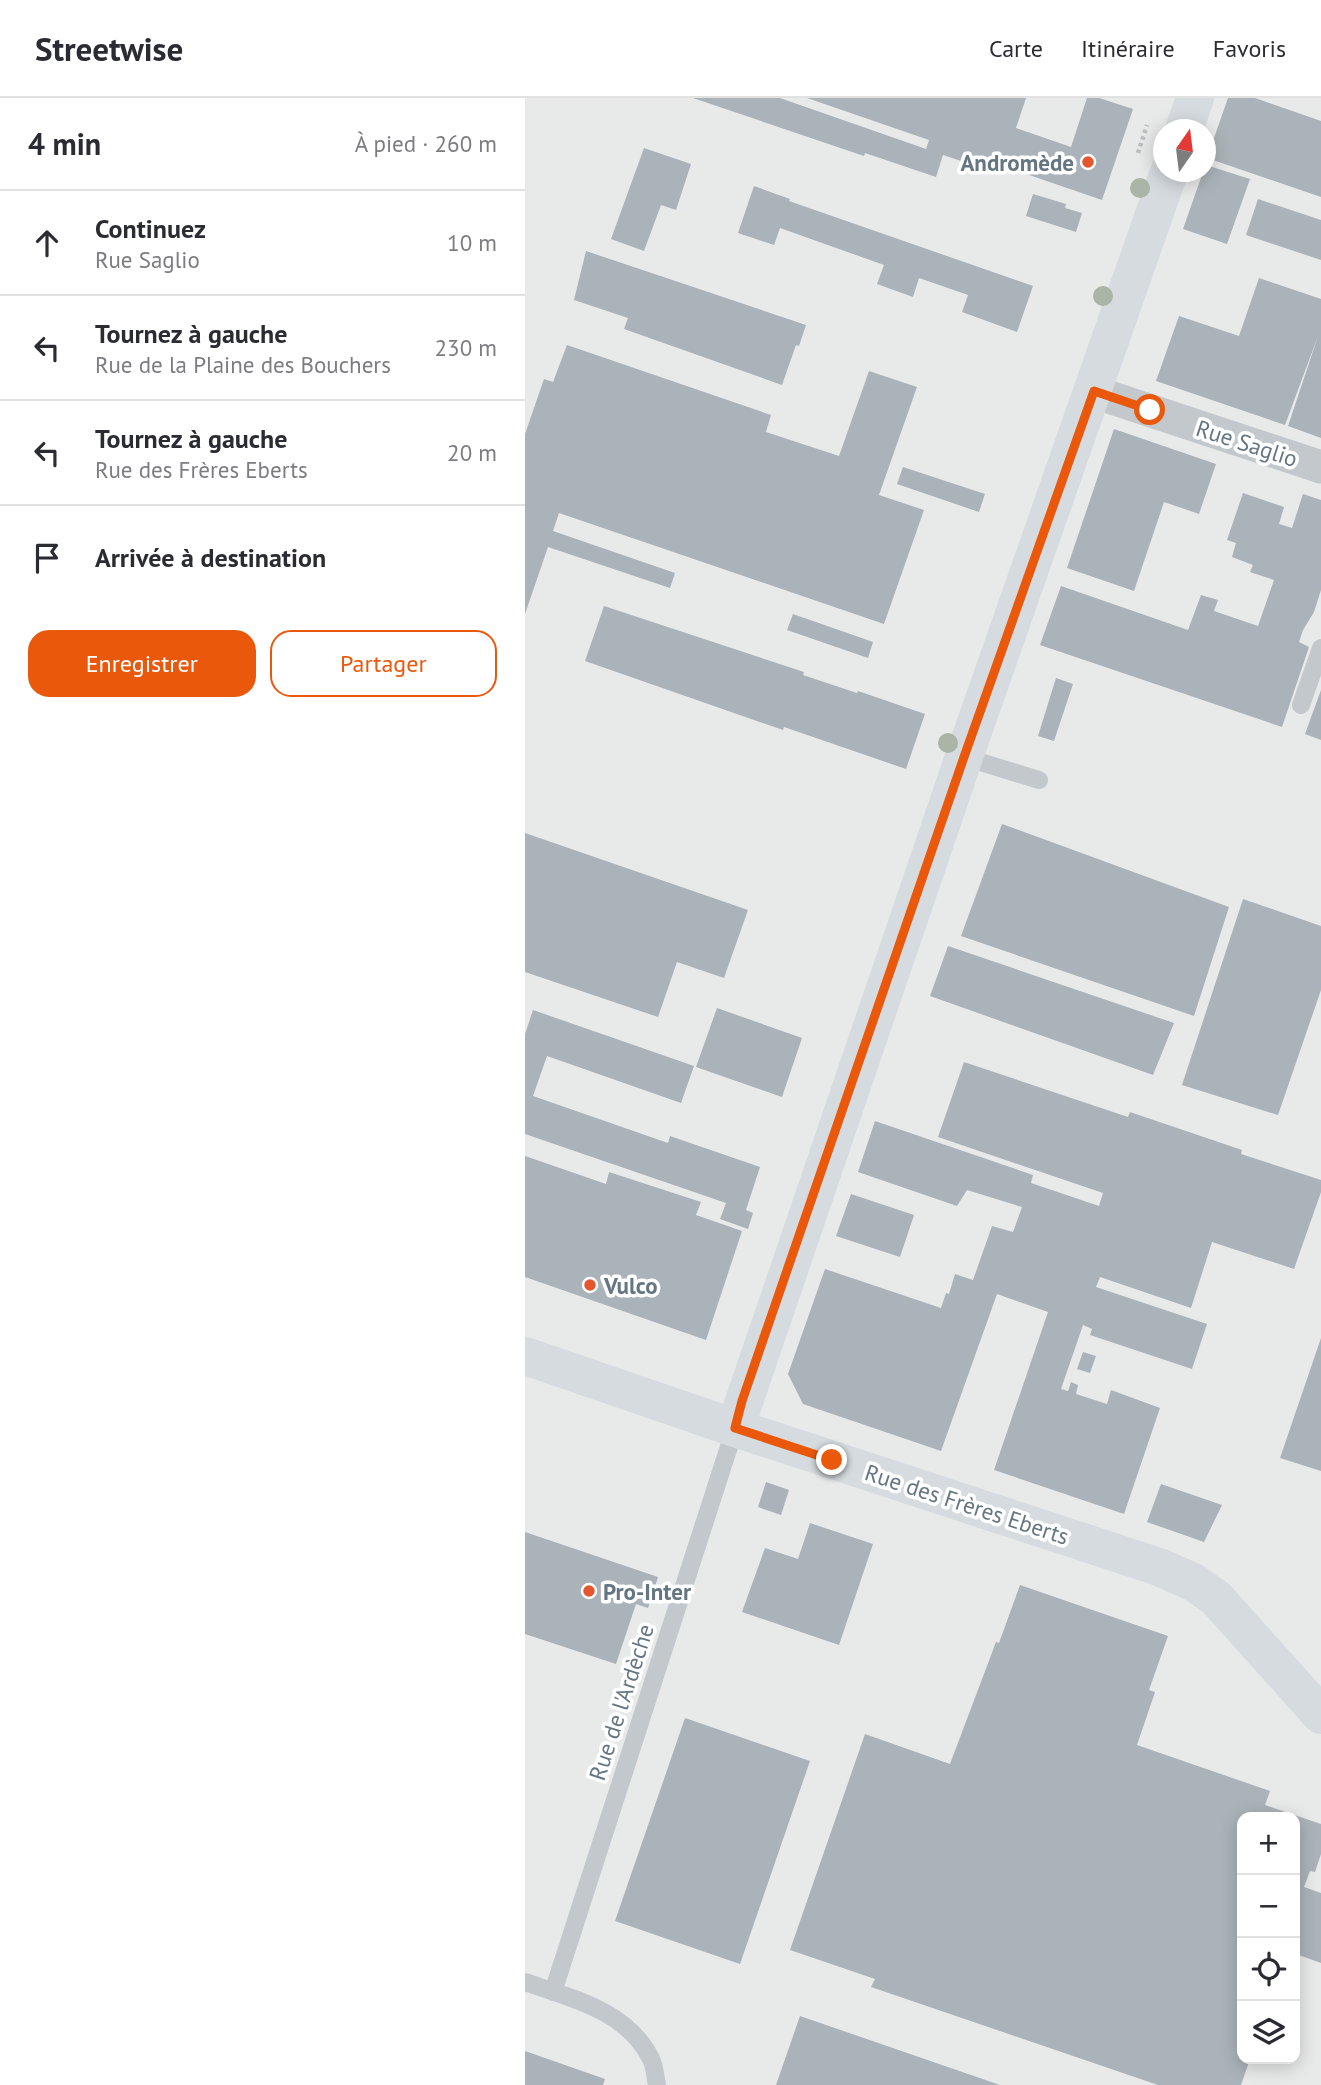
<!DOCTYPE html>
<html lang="fr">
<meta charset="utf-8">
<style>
:root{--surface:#fff;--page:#f2f2f3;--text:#2b2b33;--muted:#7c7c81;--line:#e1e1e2;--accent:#ea580c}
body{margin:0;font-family:"PT Sans",sans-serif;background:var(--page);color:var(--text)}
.controls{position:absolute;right:21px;bottom:21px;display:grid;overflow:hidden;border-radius:14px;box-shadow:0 4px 18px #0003}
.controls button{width:63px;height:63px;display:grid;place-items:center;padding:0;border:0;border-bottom:2px solid var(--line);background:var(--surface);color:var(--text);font:35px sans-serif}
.compass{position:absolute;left:628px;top:21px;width:63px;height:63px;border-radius:50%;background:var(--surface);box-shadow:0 4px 18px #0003;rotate:14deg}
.stop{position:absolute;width:21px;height:21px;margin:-16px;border:5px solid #ea580c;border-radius:50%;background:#fff}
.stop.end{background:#ea580c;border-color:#fff;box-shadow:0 2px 7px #0008}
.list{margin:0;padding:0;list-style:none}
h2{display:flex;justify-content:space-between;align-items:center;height:91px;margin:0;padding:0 28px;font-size:30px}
h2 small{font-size:23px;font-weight:400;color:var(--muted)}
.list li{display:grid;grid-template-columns:46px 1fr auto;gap:21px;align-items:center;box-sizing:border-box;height:105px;padding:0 28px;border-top:2px solid var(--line)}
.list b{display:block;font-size:26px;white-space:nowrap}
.list p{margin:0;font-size:23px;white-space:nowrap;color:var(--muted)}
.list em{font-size:23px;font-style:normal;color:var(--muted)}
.actions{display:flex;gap:14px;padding:21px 28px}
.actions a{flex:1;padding:16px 0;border:2px solid var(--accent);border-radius:21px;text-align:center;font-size:24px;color:var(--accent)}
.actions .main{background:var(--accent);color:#fff}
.icon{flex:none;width:38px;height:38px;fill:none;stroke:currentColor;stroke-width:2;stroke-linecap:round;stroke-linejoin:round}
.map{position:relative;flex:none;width:796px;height:1987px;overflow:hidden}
header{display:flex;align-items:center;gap:42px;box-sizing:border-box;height:98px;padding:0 35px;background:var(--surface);border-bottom:2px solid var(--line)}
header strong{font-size:33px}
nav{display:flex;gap:38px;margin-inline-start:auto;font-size:24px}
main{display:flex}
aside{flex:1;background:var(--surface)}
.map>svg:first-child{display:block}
.built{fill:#e8e9e9;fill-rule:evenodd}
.building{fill:#aab3b9}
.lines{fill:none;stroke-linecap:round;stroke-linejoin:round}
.path{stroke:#bbbfc2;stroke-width:4.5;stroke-dasharray:3.5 3.5;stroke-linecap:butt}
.lane{stroke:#c3c8cc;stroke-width:18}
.street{stroke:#c3c8cc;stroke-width:33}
.secondary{stroke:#d6dbdf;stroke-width:38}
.tree{fill:#aab4a7}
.route{stroke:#ea580c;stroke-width:9}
.poi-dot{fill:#e4572e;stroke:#fff;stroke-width:2.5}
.labels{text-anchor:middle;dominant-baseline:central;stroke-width:7;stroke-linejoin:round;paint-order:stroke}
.poi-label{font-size:23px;font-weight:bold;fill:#657683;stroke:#fff;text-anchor:start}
.street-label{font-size:23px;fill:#657683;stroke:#fff}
</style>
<header>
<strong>Streetwise</strong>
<nav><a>Carte</a><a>Itinéraire</a><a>Favoris</a></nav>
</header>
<main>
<aside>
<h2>4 min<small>À pied · 260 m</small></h2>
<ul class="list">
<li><svg class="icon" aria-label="ahead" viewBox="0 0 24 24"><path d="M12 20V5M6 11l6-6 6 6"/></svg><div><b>Continuez</b><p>Rue Saglio</p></div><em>10 m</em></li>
<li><svg class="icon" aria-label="left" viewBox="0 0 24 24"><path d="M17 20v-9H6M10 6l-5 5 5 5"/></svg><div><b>Tournez à gauche</b><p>Rue de la Plaine des Bouchers</p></div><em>230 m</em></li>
<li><svg class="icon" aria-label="left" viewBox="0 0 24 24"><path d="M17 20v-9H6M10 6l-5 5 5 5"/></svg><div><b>Tournez à gauche</b><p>Rue des Frères Eberts</p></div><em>20 m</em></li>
<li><svg class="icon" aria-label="arrive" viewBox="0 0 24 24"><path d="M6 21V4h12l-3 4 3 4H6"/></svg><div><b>Arrivée à destination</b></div></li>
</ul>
<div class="actions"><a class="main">Enregistrer</a><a>Partager</a></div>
</aside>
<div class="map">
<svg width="796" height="1987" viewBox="0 0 796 1987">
<rect width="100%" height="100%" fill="#fafaf8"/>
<path class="built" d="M0,0H796V1987H0ZM638,32H680V74H638ZM717,1719H770V1961H717Z"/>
<path class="building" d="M168,0H255L401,51L404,42L282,0H501L491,30L546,49L562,0H574L608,11L577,102L478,68L475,76L418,57L411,79L340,55L339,58Z
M703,0H730L796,23V99L682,60Z
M119,50L166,66L151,112L136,107L119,153L86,141Z
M681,67L725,81L702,146L658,131L678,74H681Z
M229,88L265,101L264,103L508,188L492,234L437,214L443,197L394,180L388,199L352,186L359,167L255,130L249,147L213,135Z
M508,96L541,106L540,110L557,115L551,134L501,118Z
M733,101L796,122V162L721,137Z
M61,153L281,227L274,248L271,247L257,287L99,231L103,220L49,202Z
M734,180L796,201V340L763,328L793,238L760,327L631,283L654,218L714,238Z
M42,247L246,317L241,334L314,358L344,273L392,289L354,397L399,412L359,526L34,415L28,433L150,475L145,490L23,449L0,516V336L19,281L28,284Z
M589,331L691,366L674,416L639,404L609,493L542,470Z
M378,369L460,396L454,414L372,386Z
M718,395L759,409L754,426L767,430L778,396L796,402V492L789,514L778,532L774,544L784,549L757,629L515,547L536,488L663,532L676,497L693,502L689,513L733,528L749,482L725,474L728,467L707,459L711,445L702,442Z
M79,508L279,574L278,577L332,595L333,593L400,616L381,671L259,629L258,632L60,563Z
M268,516L348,544L343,560L262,532Z
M531,580L548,586L529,643L513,638Z
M796,592V642L780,636Z
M477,726L704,809L669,918L436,838Z
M0,735L223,812L199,880L152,864L133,919L0,874Z
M718,801L796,828V892L753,1017L657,987Z
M423,848L649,925L628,977L405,898Z
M192,910L277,940L257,999L171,969Z
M8,912L169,968L156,1005L22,958L8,998L143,1045L145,1038L235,1069L221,1112L228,1115L223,1131L195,1121L201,1105L0,1036V936Z
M439,964L603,1019L605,1014L717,1052L716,1056L796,1082V1094L769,1171L687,1144L666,1210L575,1179L571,1189L682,1226L667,1271L565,1237L567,1231L558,1227L536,1291L543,1293L546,1284L553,1287L551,1296L582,1306L586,1292L635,1310L599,1416L469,1372L523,1214L472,1196L416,1353L278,1306L263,1276L300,1171L416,1210L421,1195L424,1196L430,1176L448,1182L467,1128L488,1134L497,1109L442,1092L432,1108L333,1074L350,1023L508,1077L506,1085L574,1108L578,1095L413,1039Z
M0,1058L81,1086L84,1074L176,1104L171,1117L217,1133L181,1242L0,1179Z
M326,1096L389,1117L375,1159L311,1138Z
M796,1240V1373L755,1360Z
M558,1254L571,1258L565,1275L552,1271Z
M241,1384L264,1392L256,1417L233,1409Z
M636,1386L697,1407L679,1444L622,1424Z
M285,1425L348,1446L314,1547L217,1514L240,1450L273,1461Z
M0,1434L133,1479L123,1510L111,1506L91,1566L0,1536Z
M495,1487L643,1538L624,1592L630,1594L612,1647L745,1693L740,1707L796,1726V1756L790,1774L785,1773L779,1789L796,1795V1865L771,1856L772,1854L770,1853V1719H717V1961H725L716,1987H633L346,1889L350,1881L265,1852L340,1636L425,1666L471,1544L474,1545Z
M160,1620L285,1663L215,1866L90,1823Z
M275,1918L475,1987H251Z
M0,1953L80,1981L78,1987H0Z"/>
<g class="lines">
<path class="path" d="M613,55L622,27"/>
<path class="lane" d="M776,607L796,550
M439,659L514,682
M0,1884C46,1900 103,1913 126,1961C130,1968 130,1979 132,1987
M28,1894L210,1330"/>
<path class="street" d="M569,294L796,369"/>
<path class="secondary" d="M659,32L670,0
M0,1258L210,1330L634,1469L668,1484L691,1500L796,1617
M210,1330L439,659L644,74"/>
</g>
<g class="tree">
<circle cx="615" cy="90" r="10"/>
<circle cx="578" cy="198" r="10"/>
<circle cx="423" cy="645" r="10"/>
</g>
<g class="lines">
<path class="route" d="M307,1362L210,1330L217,1303L439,659L569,293L625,312"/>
</g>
<g class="poi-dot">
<circle cx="563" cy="64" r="7"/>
<circle cx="65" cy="1187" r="7"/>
<circle cx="64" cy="1493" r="7"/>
</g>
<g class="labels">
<g class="poi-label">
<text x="549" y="64" text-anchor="end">Andromède</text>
<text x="79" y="1187">Vulco</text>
<text x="78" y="1493">Pro-Inter</text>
</g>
<g class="street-label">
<text transform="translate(722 345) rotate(18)">Rue Saglio</text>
<text transform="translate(442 1406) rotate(18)">Rue des Frères Eberts</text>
<text transform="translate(96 1604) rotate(-72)">Rue de l'Ardèche</text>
</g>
</g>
</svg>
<div class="controls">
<button>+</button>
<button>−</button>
<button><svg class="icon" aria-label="locate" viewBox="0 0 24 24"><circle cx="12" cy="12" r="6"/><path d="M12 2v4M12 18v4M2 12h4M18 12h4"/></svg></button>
<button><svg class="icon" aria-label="layers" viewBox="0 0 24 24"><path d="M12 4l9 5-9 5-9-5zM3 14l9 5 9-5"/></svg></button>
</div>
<svg class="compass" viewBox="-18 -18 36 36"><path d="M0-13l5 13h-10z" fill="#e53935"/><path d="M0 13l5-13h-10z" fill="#7c7c81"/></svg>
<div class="stop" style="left:625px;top:312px"></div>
<div class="stop end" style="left:307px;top:1362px"></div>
</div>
</main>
